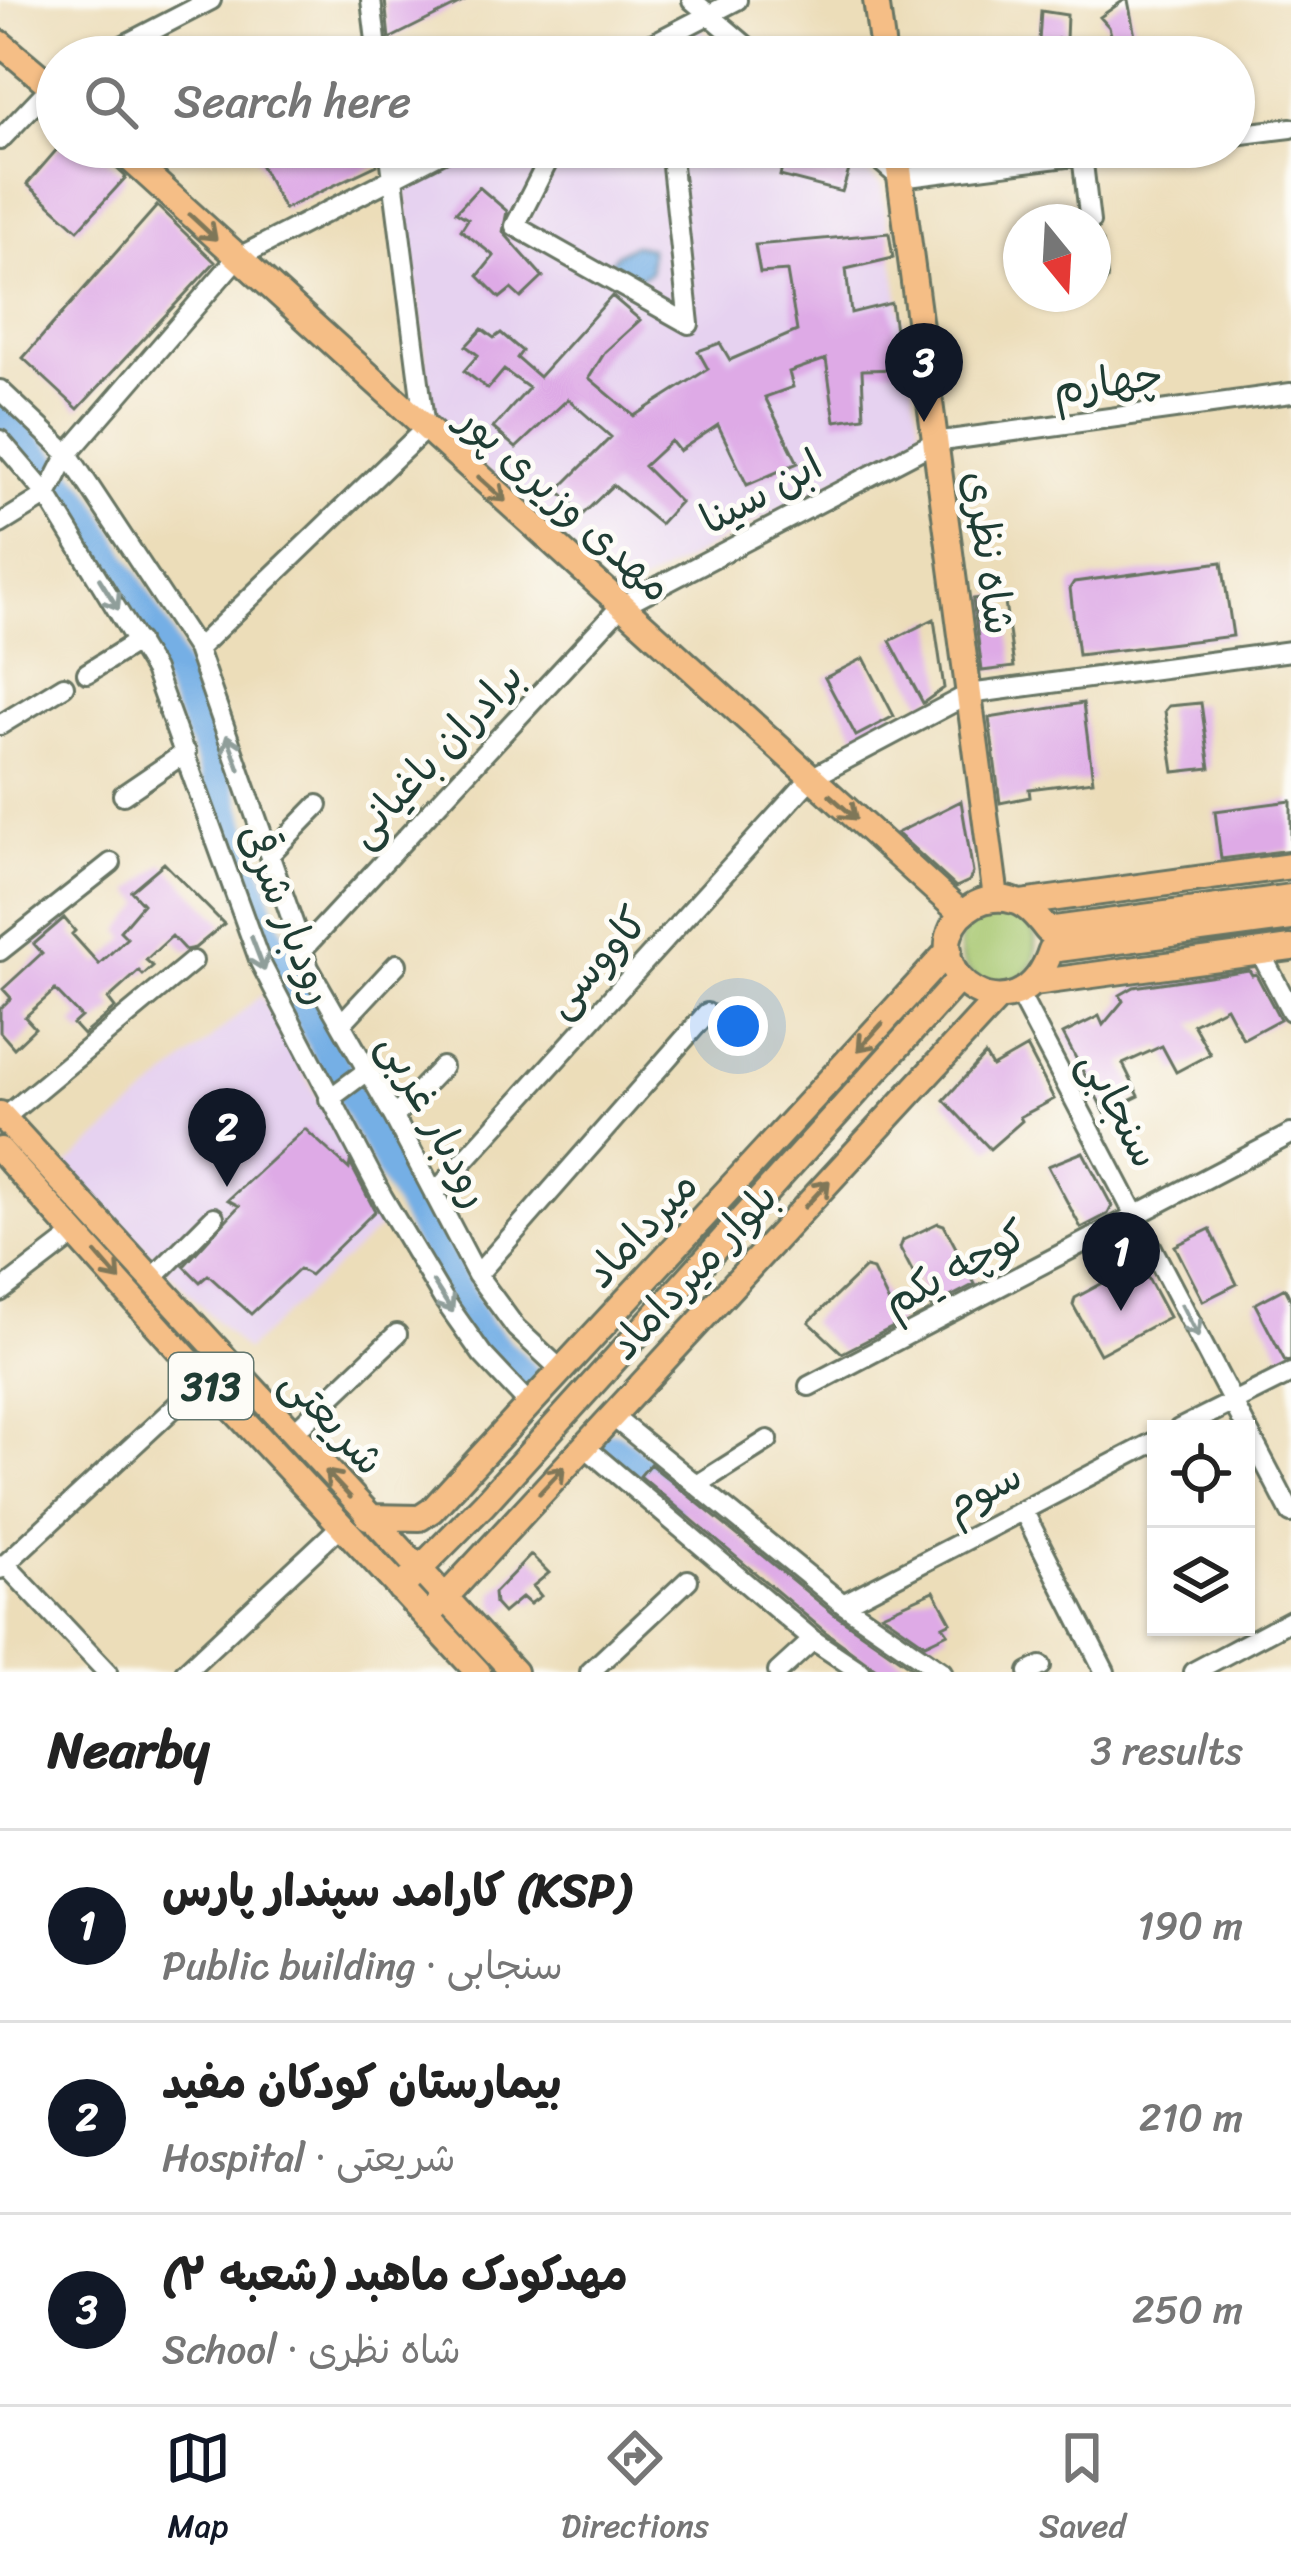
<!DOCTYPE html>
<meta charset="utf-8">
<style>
:root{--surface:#fff;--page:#f2f2f2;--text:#222;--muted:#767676;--line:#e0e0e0;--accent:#111827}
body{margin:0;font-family:Sriracha,"Playpen Sans Arabic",sans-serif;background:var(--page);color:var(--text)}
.controls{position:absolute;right:36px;bottom:36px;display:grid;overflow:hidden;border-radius:0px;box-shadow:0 3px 9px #0004}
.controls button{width:108px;height:108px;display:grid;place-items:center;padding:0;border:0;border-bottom:3px solid var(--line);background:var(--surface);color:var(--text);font:60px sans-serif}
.compass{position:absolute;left:1003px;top:204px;width:108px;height:108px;border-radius:50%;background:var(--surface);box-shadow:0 3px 9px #0004;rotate:162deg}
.you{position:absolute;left:738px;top:1026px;width:42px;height:42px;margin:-30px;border:9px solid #fff;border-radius:50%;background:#1a73e8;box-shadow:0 0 0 18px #1a73e833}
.badge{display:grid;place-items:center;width:78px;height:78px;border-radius:50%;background:var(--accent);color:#fff;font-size:39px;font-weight:700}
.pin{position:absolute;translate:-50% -99px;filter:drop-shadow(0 3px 6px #0008)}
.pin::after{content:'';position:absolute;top:63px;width:42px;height:36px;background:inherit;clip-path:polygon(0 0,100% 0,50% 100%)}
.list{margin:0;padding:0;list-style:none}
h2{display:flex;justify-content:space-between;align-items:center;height:156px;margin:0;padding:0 48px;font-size:51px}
h2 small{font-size:39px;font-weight:400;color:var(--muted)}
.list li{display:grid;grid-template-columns:78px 1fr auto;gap:36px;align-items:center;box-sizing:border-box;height:192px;padding:0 48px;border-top:3px solid var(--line)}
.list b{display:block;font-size:45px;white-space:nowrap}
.list p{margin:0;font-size:39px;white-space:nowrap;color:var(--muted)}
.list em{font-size:39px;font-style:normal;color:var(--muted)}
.icon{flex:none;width:66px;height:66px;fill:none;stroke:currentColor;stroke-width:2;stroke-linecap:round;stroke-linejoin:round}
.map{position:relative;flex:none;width:1291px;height:1672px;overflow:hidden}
.search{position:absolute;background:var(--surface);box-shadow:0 3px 9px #0004;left:36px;right:36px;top:36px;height:132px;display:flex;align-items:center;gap:30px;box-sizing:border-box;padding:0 42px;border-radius:66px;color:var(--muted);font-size:45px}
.sheet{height:732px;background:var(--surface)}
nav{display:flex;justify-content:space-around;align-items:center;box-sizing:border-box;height:168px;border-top:3px solid var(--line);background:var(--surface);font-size:33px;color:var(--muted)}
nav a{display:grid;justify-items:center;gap:6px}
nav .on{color:var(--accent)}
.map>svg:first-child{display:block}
.built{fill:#e6d2f0}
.green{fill:#a7c770;stroke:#638252;stroke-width:3}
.water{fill:#74afe5;stroke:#4a768c;stroke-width:3}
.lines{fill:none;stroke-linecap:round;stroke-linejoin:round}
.river{stroke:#74afe5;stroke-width:30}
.building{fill:#deaae6}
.minor-casing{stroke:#677563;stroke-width:24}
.major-casing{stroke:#677563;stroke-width:30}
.minor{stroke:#fff;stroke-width:18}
.major{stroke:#f5be86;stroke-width:24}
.oneway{stroke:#7f7759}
.oneway2{stroke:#8f9e9a}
.labels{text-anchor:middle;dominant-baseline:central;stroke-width:10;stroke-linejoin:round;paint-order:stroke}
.shield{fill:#fdfcf7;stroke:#62766e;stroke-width:3}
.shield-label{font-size:39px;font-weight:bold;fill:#1f3d34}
.street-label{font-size:42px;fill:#1f3d34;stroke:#fdfcf7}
</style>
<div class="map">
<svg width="1291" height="1672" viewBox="0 0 1291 1672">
<rect width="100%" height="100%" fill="#fdfcf7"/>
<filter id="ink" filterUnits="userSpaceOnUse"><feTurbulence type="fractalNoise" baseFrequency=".00833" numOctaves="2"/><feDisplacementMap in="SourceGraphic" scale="24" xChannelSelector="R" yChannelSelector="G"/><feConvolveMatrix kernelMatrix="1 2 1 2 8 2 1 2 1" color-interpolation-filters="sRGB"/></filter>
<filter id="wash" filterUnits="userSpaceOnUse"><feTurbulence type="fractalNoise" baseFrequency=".004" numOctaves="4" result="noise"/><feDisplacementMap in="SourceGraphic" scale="48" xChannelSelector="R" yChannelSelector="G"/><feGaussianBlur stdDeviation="2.7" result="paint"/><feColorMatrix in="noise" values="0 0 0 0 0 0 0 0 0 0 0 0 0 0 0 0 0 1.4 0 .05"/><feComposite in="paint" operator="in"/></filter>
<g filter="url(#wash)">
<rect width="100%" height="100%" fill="#ecddb9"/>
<path class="built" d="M699,27L733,57H644Z
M475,147H837L881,185L921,434L623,594L433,422L404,185Z
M261,995L386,1222L245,1351L66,1166Z"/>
<path class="green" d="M960 947a38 38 0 1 1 76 0a38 38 0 1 1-76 0Z"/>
<path class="water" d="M633,245L650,248V272L631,282L609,265L617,254Z"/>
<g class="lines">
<path class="river" d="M0,416L77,498L157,635L206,746L265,927L285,973L478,1329L525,1377
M613,1447L676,1498"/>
</g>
<g id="blocks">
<path class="building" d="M385,0H467L389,39Z
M1124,0H1128L1139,57H1117L1109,27L1100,17Z
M1041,11L1067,15L1066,40L1058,39V57H1038Z
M59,147H93L126,177L78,230L27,184Z
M264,147H375L377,165L284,209L254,153Z
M787,147H839L830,164L850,167L842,192L780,176Z
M479,187L507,211L503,232L543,277L521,298L511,289L500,298L478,276L494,256L461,230L468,219L456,212Z
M157,206L215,262L78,409L23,358Z
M889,233L893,258L846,269L851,313L891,303L901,369L862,370L864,417L835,421L826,359L789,372L793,387L765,397L798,463L747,485L718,425L679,451L671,441L644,466L680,502L660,524L613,485L583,514L558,490L611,437L568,399L516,448L493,428L529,388L504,370L488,389L464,371L478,355L466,346L482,329L494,338L501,333L522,351L517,358L539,377L612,296L640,320L605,352L589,378L634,416L708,369L698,351L720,343L730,360L797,331L787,271L760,273L755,245Z
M1222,562L1233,636L1078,655L1070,588L1074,582Z
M1004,595L1014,667L982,671L973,599Z
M934,619L944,688L923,703L890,641Z
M864,658L894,716L856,736L825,678Z
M1083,703L1093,781L1029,789L1030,797L1000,803L989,718Z
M1201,703L1210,768L1174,772L1165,711L1169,706Z
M961,801L973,873L969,881L956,887L897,833Z
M1291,801V850L1221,859L1215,811Z
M164,863L224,924L195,948L185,950L172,936L146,960L153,966L143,975L139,971L108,999L115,1008L83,1035L73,1024L81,1017L55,990L25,1017L35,1028L14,1048L0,1032V1009L11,998L3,989L42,953L34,944L64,918L75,931L72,934L99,964L127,938L120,931L143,904L131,891Z
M1249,970L1252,975L1256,974L1280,1019L1243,1039L1226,1007L1193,1024L1210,1054L1176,1072L1162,1046L1123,1064L1139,1096L1105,1113L1063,1034L1099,1016L1103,1025L1123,1001L1120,995L1134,987Z
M1027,1047L1054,1099L1020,1117L1022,1121L990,1149L944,1100L985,1055L992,1067Z
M305,1129L349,1169L350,1163L375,1211L310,1275L299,1269L251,1314L208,1275L200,1282L184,1266L239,1206L228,1200Z
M1083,1152L1112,1206L1108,1214L1081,1228L1048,1166Z
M938,1223L944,1225L975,1284L931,1307L900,1248L903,1240Z
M1210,1229L1237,1284L1203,1301L1175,1246Z
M1140,1263L1169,1317L1100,1354L1073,1305L1075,1298Z
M865,1268L873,1270L899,1324L842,1353L809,1322Z
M1285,1288L1291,1300V1360L1285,1361L1255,1304Z
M650,1464L834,1614L918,1672H880L824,1631L640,1476Z
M531,1555L549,1573L533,1586L541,1596L530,1604L522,1597L503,1613L495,1604L494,1593Z
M934,1591L951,1622L943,1626L948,1633L925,1644L882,1614Z"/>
</g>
</g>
<g filter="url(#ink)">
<use href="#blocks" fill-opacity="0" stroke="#677563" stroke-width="3"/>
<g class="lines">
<defs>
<path id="minor" d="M371,0L378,57
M692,0L759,57
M101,57L211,0
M627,57L737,0
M1234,135L1291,128
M0,140L57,80
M555,147L515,226L689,324L670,147
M864,147L900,178L1146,147
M1082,155L1090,222
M1093,245L1097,277
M0,390L68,454L197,649L309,968L394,1117L477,1275L516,1328L560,1369
M0,440L47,495L154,670L260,962L382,1196L444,1300L482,1354L529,1404
M47,495L68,454L237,258L453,147
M0,524L47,495
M197,649L425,429L389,147
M87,673L138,641
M0,725L64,686
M123,795L186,752
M270,854L318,805
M302,950L621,606L935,442L1291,393
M0,951L111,863
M1260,952L1291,1011
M1019,994L1291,1513
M342,1023L397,964
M329,1099L368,1070
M394,1117L442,1067
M4,1118L193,961
M434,1194L811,778L969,694L1291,651
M477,1275L707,1013
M151,1280L214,1217
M0,1292L77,1233
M809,1386L1291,1134
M612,1416L843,1604L942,1672
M1179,1429L1291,1373
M292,1434L397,1334
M584,1446L813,1640L861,1672
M697,1485L768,1440
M1023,1510L1105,1672
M5,1564L107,1672
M0,1569L205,1379
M843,1604L1156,1441
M185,1672L342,1525
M590,1672L688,1580
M778,1672L813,1640
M1029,1672L1041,1666
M1193,1672L1291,1620"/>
<path id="major" d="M876,0L884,57
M0,43L57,91
M117,147L962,914
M896,147L996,898
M1291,897L1047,930C1033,911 1019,896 993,899C980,900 969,907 960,916C912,974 1019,1047 1051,950L1291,918
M1021,903L1291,866
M1034,983L1291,948
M0,1114L514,1672
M0,1150L205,1379L478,1672
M368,1517L420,1518L432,1510C604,1323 778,1138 949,950
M400,1589L484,1504L959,979
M427,1617L998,998"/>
</defs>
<use href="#minor" class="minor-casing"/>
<use href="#major" class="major-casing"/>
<use href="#minor" class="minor"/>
<use href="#major" class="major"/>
</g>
<defs><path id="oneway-shaft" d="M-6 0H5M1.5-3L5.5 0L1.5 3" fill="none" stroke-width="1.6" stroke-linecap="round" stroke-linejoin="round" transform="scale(3)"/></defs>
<g class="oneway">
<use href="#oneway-shaft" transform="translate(203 227) rotate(43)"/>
<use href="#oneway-shaft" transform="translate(492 489) rotate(42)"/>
<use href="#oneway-shaft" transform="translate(843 807) rotate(42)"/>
<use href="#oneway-shaft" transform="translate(870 1037) rotate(132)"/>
<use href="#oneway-shaft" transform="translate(817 1194) rotate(-47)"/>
<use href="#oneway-shaft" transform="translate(108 1267) rotate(49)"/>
<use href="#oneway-shaft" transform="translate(552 1480) rotate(-47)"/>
<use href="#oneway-shaft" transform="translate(338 1484) rotate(-133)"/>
</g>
<g class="oneway2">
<use href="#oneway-shaft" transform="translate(109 594) rotate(58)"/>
<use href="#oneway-shaft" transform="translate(233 752) rotate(-110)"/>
<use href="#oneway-shaft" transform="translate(258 954) rotate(69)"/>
<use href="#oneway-shaft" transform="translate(443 1297) rotate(57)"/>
<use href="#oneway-shaft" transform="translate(1190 1321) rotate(63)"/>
</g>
</g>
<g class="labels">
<rect class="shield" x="169" y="1353" width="84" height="66" rx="9"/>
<g class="shield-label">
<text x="211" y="1386">313</text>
</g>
<g class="street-label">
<text transform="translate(1108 382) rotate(-8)">چهارم</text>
<text transform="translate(761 492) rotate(-28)">ابن سینا</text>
<text transform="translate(565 503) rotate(42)">مهدی وزیری پور</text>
<text transform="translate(989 553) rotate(82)">شاه نظری</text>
<text transform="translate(435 754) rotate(-47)">برادران باغیانی</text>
<text transform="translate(287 914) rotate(68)">رودبار شرقی</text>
<text transform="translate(596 962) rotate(-48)">کاووسی</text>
<text transform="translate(1120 1109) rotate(62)">سنجابی</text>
<text transform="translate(435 1120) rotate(62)">رودبار غربی</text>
<text transform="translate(641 1229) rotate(-47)">میرداماد</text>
<text transform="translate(955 1268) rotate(-28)">کوچه یکم</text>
<text transform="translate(693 1271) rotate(-47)">بلوار میرداماد</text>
<text transform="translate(333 1421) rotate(47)">شریعتی</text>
<text transform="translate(983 1490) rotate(-27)">سوم</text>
</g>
</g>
</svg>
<div class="controls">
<button><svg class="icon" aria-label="locate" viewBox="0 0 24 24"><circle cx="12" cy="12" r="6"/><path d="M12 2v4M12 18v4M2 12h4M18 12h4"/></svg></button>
<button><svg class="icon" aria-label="layers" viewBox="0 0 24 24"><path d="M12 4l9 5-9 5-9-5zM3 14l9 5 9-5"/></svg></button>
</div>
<svg class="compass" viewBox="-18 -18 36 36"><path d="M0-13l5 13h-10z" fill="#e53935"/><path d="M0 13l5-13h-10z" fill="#767676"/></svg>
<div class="you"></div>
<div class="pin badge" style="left:1121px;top:1311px">1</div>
<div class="pin badge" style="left:227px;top:1187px">2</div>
<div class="pin badge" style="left:924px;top:422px">3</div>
<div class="search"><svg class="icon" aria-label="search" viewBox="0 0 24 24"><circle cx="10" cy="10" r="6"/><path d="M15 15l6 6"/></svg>Search here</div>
</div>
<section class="sheet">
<h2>Nearby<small>3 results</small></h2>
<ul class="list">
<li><span class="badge">1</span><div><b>کارامد سپندار پارس (KSP)</b><p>Public building · سنجابی</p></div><em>190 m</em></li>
<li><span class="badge">2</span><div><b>بیمارستان کودکان مفید</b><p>Hospital · شریعتی</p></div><em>210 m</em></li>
<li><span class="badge">3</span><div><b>مهدکودک ماهبد (شعبه ۲)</b><p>School · شاه نظری</p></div><em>250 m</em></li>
</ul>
</section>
<nav>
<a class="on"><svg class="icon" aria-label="map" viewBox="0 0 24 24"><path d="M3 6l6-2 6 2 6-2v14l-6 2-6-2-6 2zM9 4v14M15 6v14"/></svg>Map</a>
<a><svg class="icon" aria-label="directions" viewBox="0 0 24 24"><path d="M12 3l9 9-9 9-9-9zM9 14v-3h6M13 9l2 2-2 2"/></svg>Directions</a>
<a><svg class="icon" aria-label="saved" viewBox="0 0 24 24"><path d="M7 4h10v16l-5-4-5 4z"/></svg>Saved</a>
</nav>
